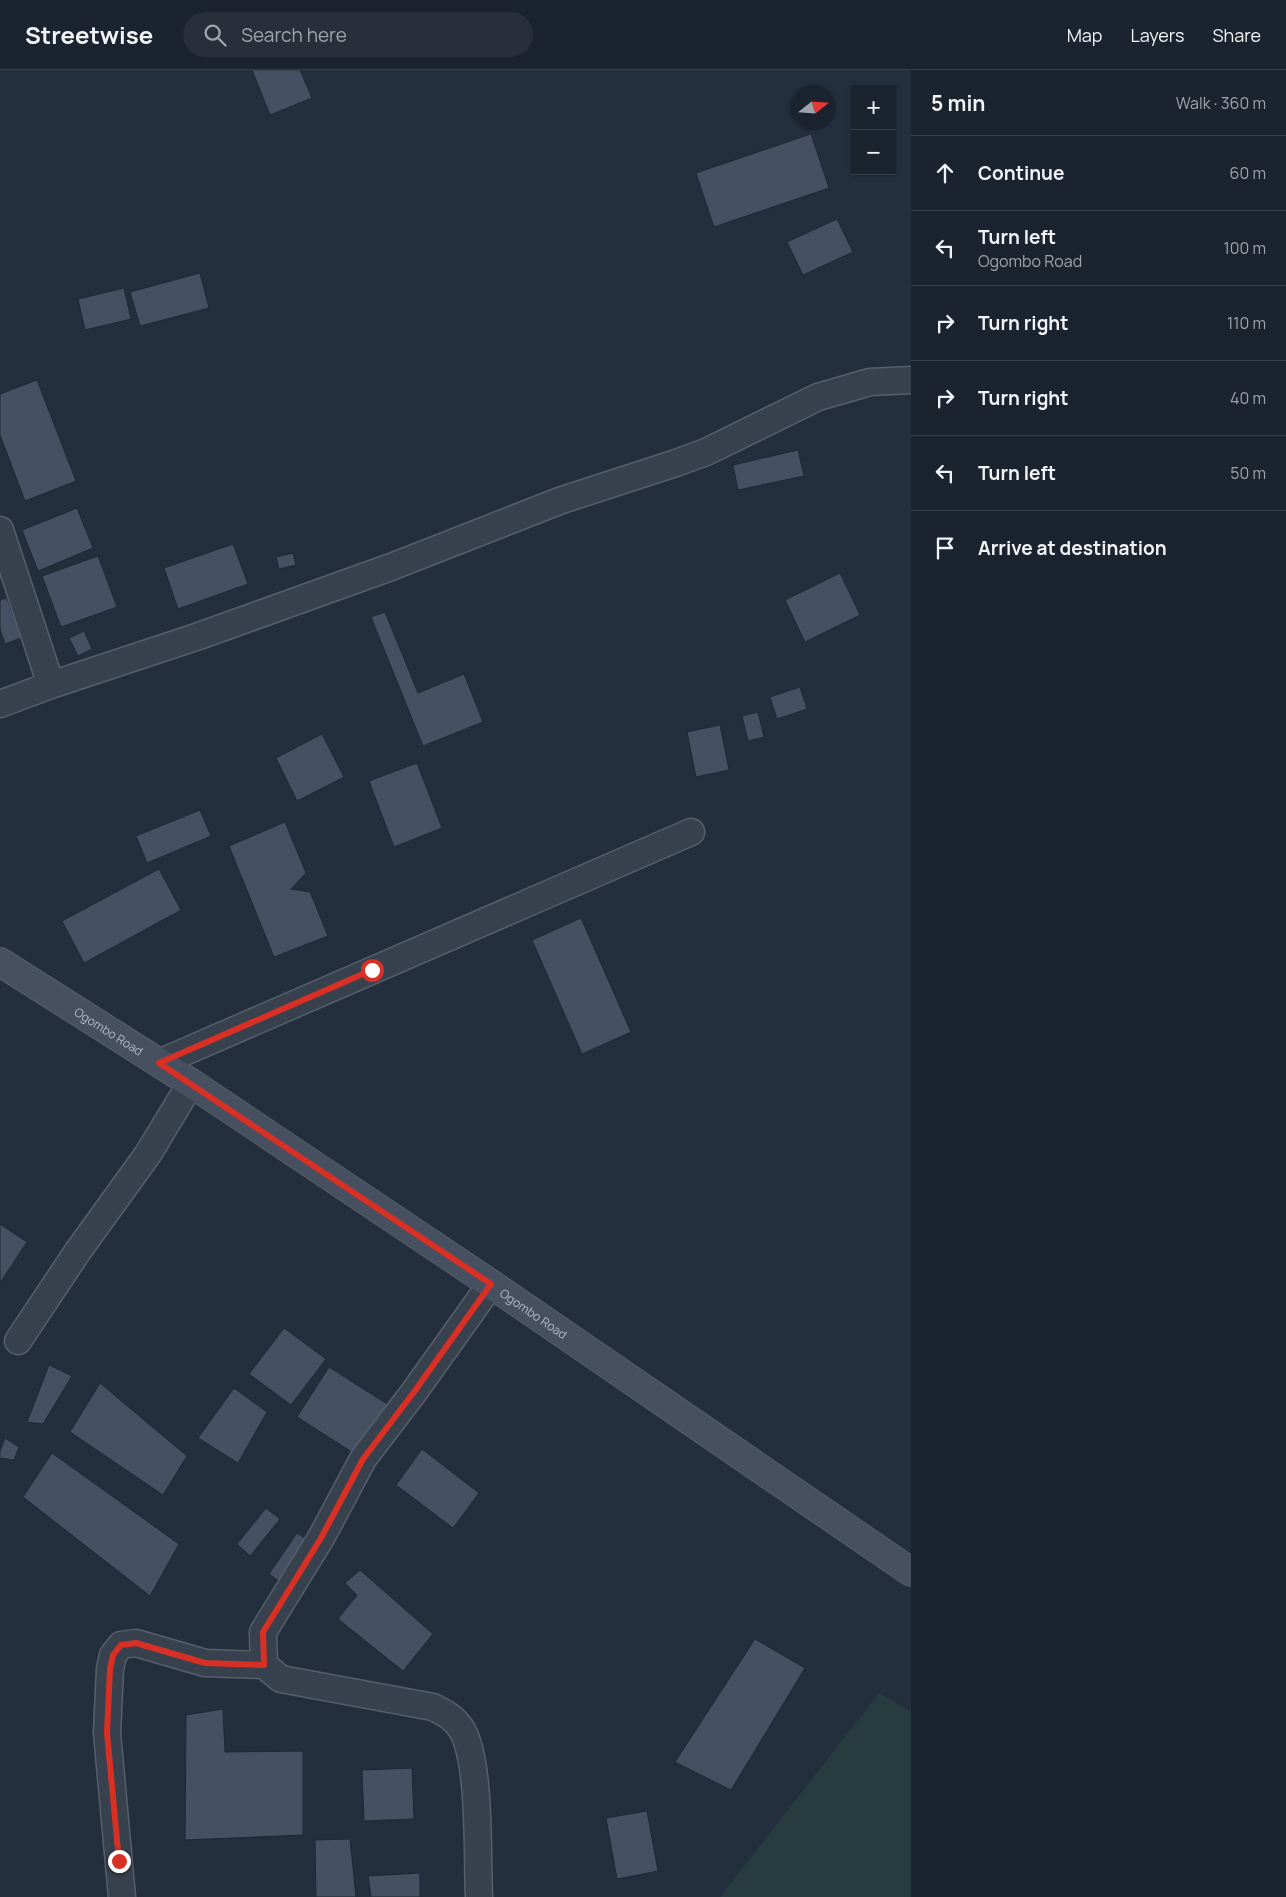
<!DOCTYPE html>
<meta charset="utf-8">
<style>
:root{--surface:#1b232e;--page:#282f3a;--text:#f1f3f6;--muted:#a0a4aa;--line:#39404a}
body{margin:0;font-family:Manrope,sans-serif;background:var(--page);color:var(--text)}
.controls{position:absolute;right:15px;top:15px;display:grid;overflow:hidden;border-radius:0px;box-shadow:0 1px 4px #0004}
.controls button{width:45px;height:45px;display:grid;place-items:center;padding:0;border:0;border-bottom:1px solid var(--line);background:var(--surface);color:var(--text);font:25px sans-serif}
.compass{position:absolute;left:791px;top:15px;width:45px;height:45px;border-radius:50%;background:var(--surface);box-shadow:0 1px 4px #0004;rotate:73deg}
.stop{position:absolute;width:15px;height:15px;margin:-11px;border:4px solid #d93025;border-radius:50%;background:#fff}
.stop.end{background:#d93025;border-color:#fff;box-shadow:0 1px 5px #0008}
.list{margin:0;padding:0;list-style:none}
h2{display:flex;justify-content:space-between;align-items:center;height:65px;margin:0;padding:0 20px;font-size:21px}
h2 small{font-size:16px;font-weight:400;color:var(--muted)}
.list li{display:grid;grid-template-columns:32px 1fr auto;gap:15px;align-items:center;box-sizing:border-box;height:75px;padding:0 20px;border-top:1px solid var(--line)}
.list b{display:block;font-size:19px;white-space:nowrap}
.list p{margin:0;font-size:16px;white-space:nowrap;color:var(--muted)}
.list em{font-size:16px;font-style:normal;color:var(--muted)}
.icon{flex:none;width:28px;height:28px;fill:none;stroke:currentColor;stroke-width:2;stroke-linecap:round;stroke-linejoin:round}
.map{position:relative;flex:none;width:911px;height:1827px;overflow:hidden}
header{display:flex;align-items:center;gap:30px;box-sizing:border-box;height:70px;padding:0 25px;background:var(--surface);border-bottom:1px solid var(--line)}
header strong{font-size:24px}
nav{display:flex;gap:28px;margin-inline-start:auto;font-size:18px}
.search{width:350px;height:45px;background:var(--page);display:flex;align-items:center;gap:12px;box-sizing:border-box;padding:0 18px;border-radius:28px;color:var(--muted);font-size:19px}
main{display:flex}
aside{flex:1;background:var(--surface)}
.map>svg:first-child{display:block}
.green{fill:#263c3f}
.building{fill:#455162;stroke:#1f2835}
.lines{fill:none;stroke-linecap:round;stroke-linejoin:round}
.minor-casing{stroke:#565f6c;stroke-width:29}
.secondary-casing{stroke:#565f6c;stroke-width:30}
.minor{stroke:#38414e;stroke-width:26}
.secondary{stroke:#465061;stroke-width:28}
.route{stroke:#d93025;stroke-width:6}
.labels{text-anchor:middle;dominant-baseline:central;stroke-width:4;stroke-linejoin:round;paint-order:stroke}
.street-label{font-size:12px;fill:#b4bcc9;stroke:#1d2633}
</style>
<header>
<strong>Streetwise</strong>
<div class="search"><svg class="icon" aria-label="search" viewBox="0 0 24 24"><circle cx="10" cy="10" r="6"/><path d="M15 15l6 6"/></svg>Search here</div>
<nav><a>Map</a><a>Layers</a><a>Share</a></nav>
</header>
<main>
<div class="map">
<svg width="911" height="1827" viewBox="0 0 911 1827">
<rect width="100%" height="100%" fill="#242f3e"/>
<path class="green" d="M879,1623L911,1641V1827H720Z"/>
<path class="building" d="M252,0H300L312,28L270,45Z
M811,64L829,118L714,157L696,103Z
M837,149L853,182L803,205L787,172Z
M200,203L209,238L140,256L130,222Z
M124,218L131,249L85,260L78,229Z
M37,310L76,411L25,431L0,365V324Z
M798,380L804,406L738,420L733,395Z
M77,438L93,478L38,501L22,460Z
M233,474L248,514L178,539L164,498Z
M293,483L296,495L279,499L276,487Z
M98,486L117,537L61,557L42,506Z
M840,503L860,545L805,572L785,530Z
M7,528L21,568L5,574L0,559V530Z
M385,542L418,623L464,604L483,652L423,676L371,547Z
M84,561L92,579L78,586L69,568Z
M800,617L807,639L777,649L770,627Z
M758,642L764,667L748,671L742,646Z
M720,655L729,700L696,707L687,662Z
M322,664L344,707L297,731L276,688Z
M417,693L442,758L394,777L369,711Z
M200,740L211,766L147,793L136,766Z
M285,752L306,803L291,819L310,822L328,866L274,887L229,776Z
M159,799L181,840L84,893L62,851Z
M581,848L631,962L582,984L532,870Z
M0,1154L27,1172L0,1213Z
M284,1258L326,1289L291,1335L249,1304Z
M49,1295L72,1306L43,1354L27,1352Z
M329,1297L395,1339L363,1389L297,1347Z
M100,1313L187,1386L163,1425L70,1362Z
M234,1318L267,1342L238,1393L198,1368Z
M5,1368L19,1377L14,1390L0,1388V1381Z
M422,1379L479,1423L453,1458L396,1415Z
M52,1383L179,1474L150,1526L23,1427Z
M266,1438L280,1449L250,1486L237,1474Z
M297,1463L311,1472L283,1514L269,1504Z
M360,1500L433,1564L403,1601L338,1549L357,1525L345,1513Z
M755,1569L805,1598L731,1720L675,1692Z
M223,1639L225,1682L303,1681V1765L185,1770L186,1645Z
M412,1698L414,1749L364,1751L362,1700Z
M647,1741L658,1801L617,1809L606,1748Z
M350,1769L356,1827H316L315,1770Z
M420,1803V1827H371L368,1806Z"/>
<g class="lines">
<defs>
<path id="minor" d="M0,460L51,615L0,634
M51,615L199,566L391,497L562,430L676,393L706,382L818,327L870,312L911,310
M159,993L691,762
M18,1271L78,1181L148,1084L191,1013
M122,1827L107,1663L110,1599L113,1585L121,1575L136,1573L205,1593L264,1595
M479,1827C477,1787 481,1693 462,1660C455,1648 445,1643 433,1637L281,1609L264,1595L263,1562L321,1468L363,1389L414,1322L491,1214"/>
<g id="secondary">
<path id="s1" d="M0,892L191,1013L491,1214L911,1502"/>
</g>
</defs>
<use href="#minor" class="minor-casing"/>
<use href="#secondary" class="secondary-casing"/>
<use href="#minor" class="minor"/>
<use href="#secondary" class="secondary"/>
</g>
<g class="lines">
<path class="route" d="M119,1791L107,1663L110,1599L113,1585L121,1575L136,1573L205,1593L264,1595L263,1562L321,1468L363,1389L414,1322L491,1214L159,993L372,900"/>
</g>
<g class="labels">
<g class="street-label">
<text stroke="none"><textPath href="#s1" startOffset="129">Ogombo Road</textPath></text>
<text stroke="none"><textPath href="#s1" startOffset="639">Ogombo Road</textPath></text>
</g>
</g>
</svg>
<div class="controls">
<button>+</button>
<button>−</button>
</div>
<svg class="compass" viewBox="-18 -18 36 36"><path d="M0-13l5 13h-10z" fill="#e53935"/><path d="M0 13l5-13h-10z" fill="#a0a4aa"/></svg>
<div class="stop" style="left:372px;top:900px"></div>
<div class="stop end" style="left:119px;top:1791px"></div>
</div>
<aside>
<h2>5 min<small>Walk · 360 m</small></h2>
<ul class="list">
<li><svg class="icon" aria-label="ahead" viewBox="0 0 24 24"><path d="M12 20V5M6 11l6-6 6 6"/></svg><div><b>Continue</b></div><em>60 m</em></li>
<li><svg class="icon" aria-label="left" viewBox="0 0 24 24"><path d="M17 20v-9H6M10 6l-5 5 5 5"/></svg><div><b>Turn left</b><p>Ogombo Road</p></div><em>100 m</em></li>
<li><svg class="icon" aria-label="right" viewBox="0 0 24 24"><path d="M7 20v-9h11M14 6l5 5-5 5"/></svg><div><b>Turn right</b></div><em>110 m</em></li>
<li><svg class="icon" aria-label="right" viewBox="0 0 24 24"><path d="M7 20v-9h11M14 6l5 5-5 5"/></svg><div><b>Turn right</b></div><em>40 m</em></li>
<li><svg class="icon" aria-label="left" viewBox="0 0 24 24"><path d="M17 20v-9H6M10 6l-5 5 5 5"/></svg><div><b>Turn left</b></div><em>50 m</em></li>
<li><svg class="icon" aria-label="arrive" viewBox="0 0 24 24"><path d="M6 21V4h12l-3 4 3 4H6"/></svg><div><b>Arrive at destination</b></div></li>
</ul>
</aside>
</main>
